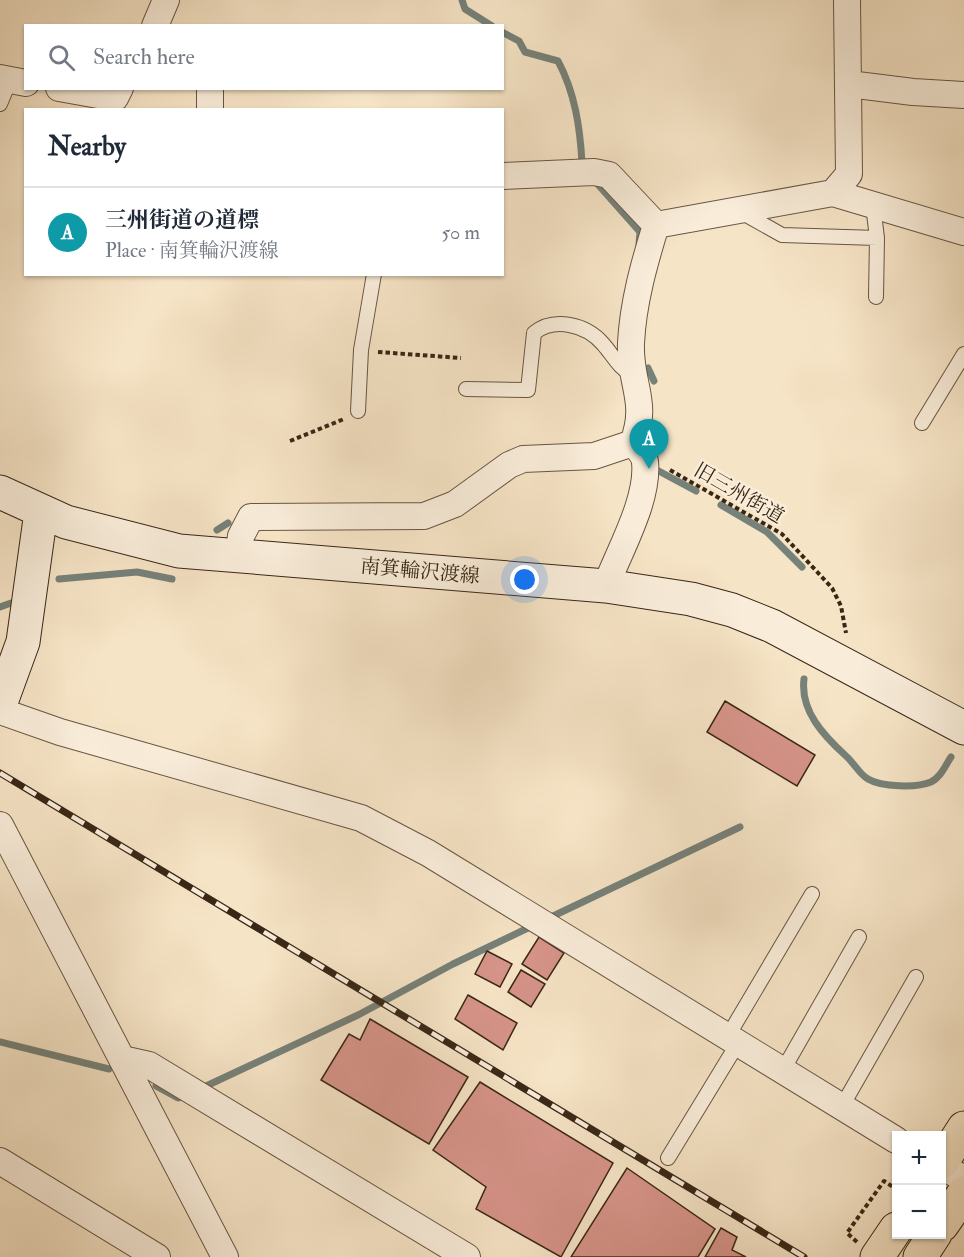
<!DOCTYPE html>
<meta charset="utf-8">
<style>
:root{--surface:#fff;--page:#f6f6f7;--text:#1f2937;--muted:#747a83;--line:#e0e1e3;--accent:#8f2418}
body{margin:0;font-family:"IM FELL Double Pica","Noto Serif JP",serif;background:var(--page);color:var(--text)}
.controls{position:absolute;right:18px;bottom:18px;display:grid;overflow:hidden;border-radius:0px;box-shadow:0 2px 4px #0004}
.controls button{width:54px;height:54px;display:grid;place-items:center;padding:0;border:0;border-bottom:2px solid var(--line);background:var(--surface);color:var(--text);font:30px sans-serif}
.you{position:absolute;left:525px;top:580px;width:21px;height:21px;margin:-15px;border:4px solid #fff;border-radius:50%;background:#1a73e8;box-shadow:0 0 0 9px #1a73e833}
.badge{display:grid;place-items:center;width:39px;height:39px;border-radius:50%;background:var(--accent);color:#fff;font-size:20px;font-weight:700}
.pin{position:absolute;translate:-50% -50px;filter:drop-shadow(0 2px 3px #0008)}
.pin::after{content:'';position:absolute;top:32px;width:21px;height:18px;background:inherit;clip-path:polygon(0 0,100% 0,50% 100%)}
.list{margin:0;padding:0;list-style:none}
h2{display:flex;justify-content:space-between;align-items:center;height:78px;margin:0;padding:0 24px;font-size:26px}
h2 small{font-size:20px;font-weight:400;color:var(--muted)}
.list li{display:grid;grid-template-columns:39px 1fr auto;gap:18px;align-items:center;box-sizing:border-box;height:90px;padding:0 24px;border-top:2px solid var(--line)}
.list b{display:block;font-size:22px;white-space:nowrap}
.list p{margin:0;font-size:20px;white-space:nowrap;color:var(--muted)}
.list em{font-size:20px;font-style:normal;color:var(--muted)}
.icon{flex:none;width:33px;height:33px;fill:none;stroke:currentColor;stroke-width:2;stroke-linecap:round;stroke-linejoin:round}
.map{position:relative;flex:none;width:964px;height:1257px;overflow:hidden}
.search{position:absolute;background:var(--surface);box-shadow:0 2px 4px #0004;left:24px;top:24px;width:480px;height:66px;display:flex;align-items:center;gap:15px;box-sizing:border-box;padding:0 21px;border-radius:0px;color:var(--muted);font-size:22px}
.panel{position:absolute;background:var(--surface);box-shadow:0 2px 4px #0004;left:24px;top:108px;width:480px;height:168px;border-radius:0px}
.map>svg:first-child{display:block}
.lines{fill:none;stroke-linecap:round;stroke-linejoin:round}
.stream{stroke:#768179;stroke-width:7}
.building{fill:#d7948a;stroke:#392716;stroke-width:1.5}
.lane-casing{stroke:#685642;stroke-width:16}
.street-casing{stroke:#685642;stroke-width:28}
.secondary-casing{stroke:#392716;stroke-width:35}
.primary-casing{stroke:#392716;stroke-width:35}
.path{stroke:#392716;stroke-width:4;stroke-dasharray:4.5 3;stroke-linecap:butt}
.lane{stroke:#f9edda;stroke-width:14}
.street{stroke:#f9edda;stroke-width:26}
.secondary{stroke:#f9edda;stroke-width:33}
.primary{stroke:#f6e4c6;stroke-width:33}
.rail-casing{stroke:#392716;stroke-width:7}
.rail{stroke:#f9edda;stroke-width:4.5;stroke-dasharray:14;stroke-linecap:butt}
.labels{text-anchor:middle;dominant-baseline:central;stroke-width:5;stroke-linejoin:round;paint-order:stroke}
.street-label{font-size:20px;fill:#392716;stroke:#f9edda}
</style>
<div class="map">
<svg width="964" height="1257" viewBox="0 0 964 1257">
<rect width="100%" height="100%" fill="#f6e4c6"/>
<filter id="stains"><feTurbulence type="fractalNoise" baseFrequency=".00333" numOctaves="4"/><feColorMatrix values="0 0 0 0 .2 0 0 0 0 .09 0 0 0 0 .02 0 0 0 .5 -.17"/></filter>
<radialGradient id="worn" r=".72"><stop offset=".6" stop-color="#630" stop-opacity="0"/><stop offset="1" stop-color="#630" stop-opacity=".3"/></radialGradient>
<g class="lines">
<path class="stream" d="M462,0L465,9L492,26
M502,32L519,41L525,52L558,61C575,93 580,127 582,163
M594,180L640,232L639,244
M648,368L654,381
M655,469L696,491
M721,505L767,532L802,567
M217,530L228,523
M59,579L137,572L172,579
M0,607L11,603
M804,679C800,711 824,736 846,756C854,763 860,775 868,779C881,787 917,788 931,782C941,777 945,766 951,757
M549,918L740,827
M0,1042L109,1069
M156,1086L178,1098L184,1095
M204,1087L358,1015L453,964L530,927"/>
</g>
<path class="building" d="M725,701L815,755L797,786L707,732Z
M539,937L564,953L547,980L522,964Z
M487,951L512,964L500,987L475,974Z
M521,970L545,984L531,1007L508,992Z
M468,995L517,1023L503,1050L455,1019Z
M370,1019L468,1077L429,1144L321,1080L349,1034L360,1040Z
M480,1082L613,1163L561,1257L476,1209L486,1187L433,1150Z
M627,1168L715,1229L698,1257H571Z
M721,1228L737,1237L732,1250L746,1257H705Z"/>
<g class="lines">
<defs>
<path id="lane" d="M0,104L10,80
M873,205L877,238L876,297
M741,212L782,235L877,238
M466,389L528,390L534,333C554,317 586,324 603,344C613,355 618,367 632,375
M358,411L361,350L374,274
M922,423L964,354
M728,1036L812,894
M783,1070L859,937
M841,1108L916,977
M668,1158L738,1043"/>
<path id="street" d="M155,26L166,0
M0,78L26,83
M849,84L913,92L964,95
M59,88L115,98L120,88
M210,88V110
M502,176L594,172L609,175L656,225
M833,193L964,232
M656,225L833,193L849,174L847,0
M238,556L241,536L251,517L424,516L455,504L509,465L523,459L594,456L633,443C649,401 629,383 631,343C633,303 644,264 656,225
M606,586C619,551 649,500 645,462C644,454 638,449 633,443
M0,711L60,732L361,818L428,853L896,1140
M0,825L225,1257
M122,1059L149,1065L467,1257
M0,1161L157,1257
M942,1166L964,1179"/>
<path id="secondary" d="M0,492L66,522L179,551L606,586L691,599L732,610L772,626L964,728
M0,705L23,642L41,512"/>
<path id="primary" d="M942,1162L964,1128
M942,1225L964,1193
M877,1257L896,1229
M920,1257L935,1234"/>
</defs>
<use href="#lane" class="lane-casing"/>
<use href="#street" class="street-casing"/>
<use href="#secondary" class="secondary-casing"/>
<use href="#primary" class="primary-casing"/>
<path class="path" d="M378,352L461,358
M290,441L344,419
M670,470L782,534L832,588L841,606L846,633
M857,1242L847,1233L884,1181L896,1189"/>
<use href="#lane" class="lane"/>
<use href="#street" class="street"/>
<use href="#secondary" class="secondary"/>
<use href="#primary" class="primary"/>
<defs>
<path id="rail" d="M0,773L804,1257"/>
</defs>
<use href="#rail" class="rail-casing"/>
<use href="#rail" class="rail"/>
</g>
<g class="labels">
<g class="street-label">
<text transform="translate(739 493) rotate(30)">旧三州街道</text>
<text transform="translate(420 571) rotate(5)">南箕輪沢渡線</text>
</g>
</g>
<rect width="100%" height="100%" filter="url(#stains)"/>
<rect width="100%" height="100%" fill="url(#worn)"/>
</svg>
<div class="controls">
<button>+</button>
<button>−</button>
</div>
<div class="you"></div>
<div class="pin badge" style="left:649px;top:469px;background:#0f9aa8">A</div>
<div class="search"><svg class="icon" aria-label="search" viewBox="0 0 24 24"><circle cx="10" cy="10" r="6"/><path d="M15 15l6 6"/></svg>Search here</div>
<section class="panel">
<h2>Nearby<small></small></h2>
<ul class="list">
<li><span class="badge" style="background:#0f9aa8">A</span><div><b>三州街道の道標</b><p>Place · 南箕輪沢渡線</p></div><em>50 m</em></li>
</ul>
</section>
</div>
